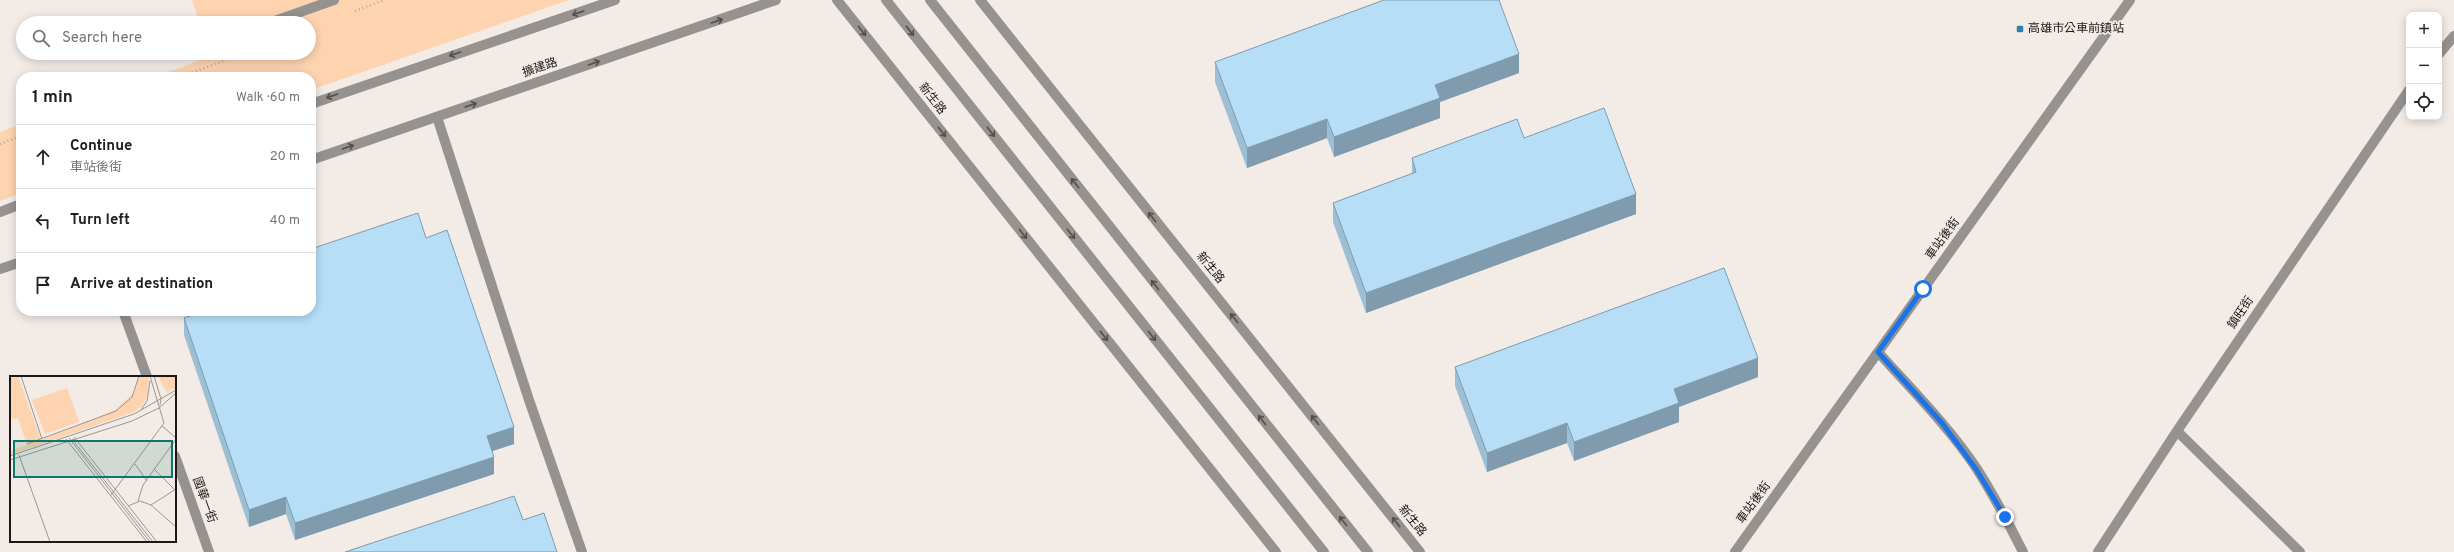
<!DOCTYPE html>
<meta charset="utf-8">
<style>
:root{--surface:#fff;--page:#f2f2f2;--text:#202124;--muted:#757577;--line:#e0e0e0}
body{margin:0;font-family:Overpass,"Noto Sans TC",sans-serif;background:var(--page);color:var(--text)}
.controls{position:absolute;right:12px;top:12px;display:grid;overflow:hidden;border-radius:8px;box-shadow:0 2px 10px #0003}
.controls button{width:36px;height:36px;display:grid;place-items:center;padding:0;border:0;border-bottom:1px solid var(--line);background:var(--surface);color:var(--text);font:20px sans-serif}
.stop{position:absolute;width:12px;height:12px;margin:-9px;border:3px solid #1a73e8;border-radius:50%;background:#fff}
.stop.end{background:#1a73e8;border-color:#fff;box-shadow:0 1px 4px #0008}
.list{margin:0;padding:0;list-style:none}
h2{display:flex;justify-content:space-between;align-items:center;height:52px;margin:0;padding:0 16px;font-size:17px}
h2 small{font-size:13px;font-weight:400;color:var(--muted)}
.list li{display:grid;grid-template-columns:26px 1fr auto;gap:12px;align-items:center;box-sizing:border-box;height:64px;padding:0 16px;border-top:1px solid var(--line)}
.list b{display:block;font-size:15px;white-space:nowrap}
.list p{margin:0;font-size:13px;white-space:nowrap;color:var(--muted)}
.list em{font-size:13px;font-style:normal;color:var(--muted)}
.icon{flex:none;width:22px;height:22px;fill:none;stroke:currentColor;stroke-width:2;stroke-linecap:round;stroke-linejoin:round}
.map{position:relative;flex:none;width:2454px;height:552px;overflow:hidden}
.search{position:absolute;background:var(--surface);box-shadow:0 2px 10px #0003;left:16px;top:16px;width:300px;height:44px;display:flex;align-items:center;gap:10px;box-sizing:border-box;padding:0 14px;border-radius:22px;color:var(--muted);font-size:15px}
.panel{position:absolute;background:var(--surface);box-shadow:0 2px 10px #0003;left:16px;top:72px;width:300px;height:244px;border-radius:16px}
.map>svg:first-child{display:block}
.green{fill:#fed3b0}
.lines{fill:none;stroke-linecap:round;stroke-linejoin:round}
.path{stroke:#b0aba7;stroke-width:2.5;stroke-dasharray:1 3;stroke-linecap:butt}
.service{stroke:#959290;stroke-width:10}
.minor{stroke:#959290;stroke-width:10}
.tertiary{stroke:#959290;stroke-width:10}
.wall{fill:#9dbfd4}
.shaded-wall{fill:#7f9bad}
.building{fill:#b6def7;stroke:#7f9bad}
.oneway{stroke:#524f4d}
.route{stroke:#1a73e8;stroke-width:5}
.poi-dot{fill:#2a83b1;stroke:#f2ebe6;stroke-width:1.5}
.labels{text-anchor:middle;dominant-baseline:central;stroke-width:3.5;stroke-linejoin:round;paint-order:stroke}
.poi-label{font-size:12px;fill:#1b1917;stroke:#f2ebe6;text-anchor:start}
.street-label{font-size:12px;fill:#1b1917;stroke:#f2ebe6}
.inset-road{fill:none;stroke:#9c9793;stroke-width:1}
.view{fill:#0f766e;fill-opacity:0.15;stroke:#0f766e;stroke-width:2}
.inset-edge{fill:none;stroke:#1b1917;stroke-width:2}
</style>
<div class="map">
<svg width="2454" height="552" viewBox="0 0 2454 552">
<rect width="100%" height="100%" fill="#f2ebe6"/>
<path class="green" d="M192,0H569L311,90V77H154L212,56L211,53H309V23H200Z
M21,124V193L0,201V132Z"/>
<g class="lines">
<path class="path" d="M355,11L384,0
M181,77L244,53
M0,144L21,136"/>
<path class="service" d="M437,117L529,400L582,552"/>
<path class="minor" d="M269,23L334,0
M2439,54L2454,36
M123,311L147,377
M1878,352C1912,390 1949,427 1977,469C1994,496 2009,524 2023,552
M2177,431L2300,552
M175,456L209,552
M1735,552L2130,0
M2098,552L2177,431L2409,90"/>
<path class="tertiary" d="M837,0L1276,552
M886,0L1324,552
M930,0L1368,552
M980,0L1420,552
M311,104L615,0
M311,160L776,0
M0,212L21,204
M0,269L21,262"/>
</g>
<path class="wall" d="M1215,62L1519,73L1440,102V118L1334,157L1327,138L1247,168L1215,82Z
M1524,138L1636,214L1366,313L1333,222V203L1412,174V158Z
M426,238L514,444L492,451L494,474L295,540L286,514L249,527L184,335V318L202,312V311H311Z
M1455,367L1758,377L1679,407V422L1574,461L1567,443L1487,472L1455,386Z"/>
<path class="shaded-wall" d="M1519,54V73L1440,102V118L1334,157V137L1435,85Z
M1327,119V138L1247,168V148Z
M1636,194V214L1366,313V293Z
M1758,358V377L1679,407V422L1574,461V442L1674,389Z
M1567,423V443L1487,472V453Z
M514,427V444L487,453V436Z
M494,457V474L295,540V523Z
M286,497V514L249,527V510Z"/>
<path class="building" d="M1384,0H1499L1519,54L1435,85L1440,98L1334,137L1327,119L1247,148L1215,62Z
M1604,108L1636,194L1366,293L1333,203L1416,172L1412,158L1517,119L1524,138Z
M418,213L426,238L447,230L514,427L487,436L494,457L295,523L286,497L249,510L184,318L205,311H311V249Z
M1724,268L1758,358L1674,389L1679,403L1574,442L1567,423L1487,453L1455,367Z
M514,496L523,520L544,513L557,552H345Z"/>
<defs><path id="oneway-shaft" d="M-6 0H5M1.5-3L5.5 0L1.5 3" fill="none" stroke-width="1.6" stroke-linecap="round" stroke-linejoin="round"/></defs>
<g class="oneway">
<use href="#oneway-shaft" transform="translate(578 13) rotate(161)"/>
<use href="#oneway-shaft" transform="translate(717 21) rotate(-19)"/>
<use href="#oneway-shaft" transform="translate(862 31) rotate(52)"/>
<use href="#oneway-shaft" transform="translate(910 31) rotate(52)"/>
<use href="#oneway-shaft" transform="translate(455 54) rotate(161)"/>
<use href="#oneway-shaft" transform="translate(594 63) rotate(-19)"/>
<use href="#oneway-shaft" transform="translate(332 96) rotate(161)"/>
<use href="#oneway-shaft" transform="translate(471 105) rotate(-19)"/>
<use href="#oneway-shaft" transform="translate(942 132) rotate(52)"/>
<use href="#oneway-shaft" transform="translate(991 132) rotate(52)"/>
<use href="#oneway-shaft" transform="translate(348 147) rotate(-19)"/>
<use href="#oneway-shaft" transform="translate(1075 183) rotate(-128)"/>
<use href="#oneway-shaft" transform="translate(1152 217) rotate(-129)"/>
<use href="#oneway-shaft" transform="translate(1023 234) rotate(52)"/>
<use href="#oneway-shaft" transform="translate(1071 234) rotate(52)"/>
<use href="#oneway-shaft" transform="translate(1155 285) rotate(-128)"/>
<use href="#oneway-shaft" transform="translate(1234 318) rotate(-129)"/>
<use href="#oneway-shaft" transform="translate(1104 336) rotate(52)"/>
<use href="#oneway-shaft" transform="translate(1152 336) rotate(52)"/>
<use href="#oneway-shaft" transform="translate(1262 420) rotate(-128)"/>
<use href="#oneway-shaft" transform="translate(1315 420) rotate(-129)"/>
<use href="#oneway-shaft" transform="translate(1343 521) rotate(-128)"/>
<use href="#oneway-shaft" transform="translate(1396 522) rotate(-129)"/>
</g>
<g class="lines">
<path class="route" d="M1923,289L1878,352L1942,423L1976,469L2005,517"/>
</g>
<rect class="poi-dot" x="2016" y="25" width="8" height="8" rx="2"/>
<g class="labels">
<g class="poi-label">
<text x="2028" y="29">高雄市公車前鎮站</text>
</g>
<g class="street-label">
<text transform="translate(540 68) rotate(-19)">擴建路</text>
<text transform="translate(932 99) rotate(52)">新生路</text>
<text transform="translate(1943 239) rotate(-54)">車站後街</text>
<text transform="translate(1210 268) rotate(51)">新生路</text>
<text transform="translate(2241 313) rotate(-56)">鎮旺街</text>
<text transform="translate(204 500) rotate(70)">國華一街</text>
<text transform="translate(1754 503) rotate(-54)">車站後街</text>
<text transform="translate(1412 521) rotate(51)">新生路</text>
</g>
</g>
<g transform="translate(10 376)">
<rect width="166" height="166" fill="#f2ebe6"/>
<path d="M0,0H8L31,64L105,34L124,17L128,0H138L139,4L137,21L132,30L124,36L0,79V75L17,69L8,42L3,44L0,36ZM148,0H166V11L157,17ZM57,12L69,46L35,58L22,24Z" fill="#fed3b0"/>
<path class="inset-road" d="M11,0L32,63M144,0L151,23L150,29M131,34L137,25L140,5M152,50L166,62M64,61L147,166M59,62L140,166M56,63L137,166M62,63L143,166M17,68L106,35L122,21L129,0M9,79L40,166M0,80L124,38L166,14M0,84L122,45L149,32L166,17M125,88L137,105M144,93L165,114M166,113L141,129L166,151M101,119L154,47L140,0M128,125L133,109L166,63M118,130L130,125L141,129"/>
<path class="view" d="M4,65H162V101H4Z"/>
<rect width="166" height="166" class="inset-edge"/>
</g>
</svg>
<div class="controls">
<button>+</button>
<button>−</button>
<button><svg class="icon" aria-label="locate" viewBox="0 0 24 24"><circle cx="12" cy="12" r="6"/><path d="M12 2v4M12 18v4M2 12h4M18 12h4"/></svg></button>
</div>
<div class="stop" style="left:1923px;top:289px"></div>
<div class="stop end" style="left:2005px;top:517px"></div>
<div class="search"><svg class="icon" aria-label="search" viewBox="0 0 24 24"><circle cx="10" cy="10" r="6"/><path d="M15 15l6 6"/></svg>Search here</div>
<section class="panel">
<h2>1 min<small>Walk · 60 m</small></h2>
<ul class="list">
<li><svg class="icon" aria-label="ahead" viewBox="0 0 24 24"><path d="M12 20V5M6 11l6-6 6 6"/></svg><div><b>Continue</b><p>車站後街</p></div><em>20 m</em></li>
<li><svg class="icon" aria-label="left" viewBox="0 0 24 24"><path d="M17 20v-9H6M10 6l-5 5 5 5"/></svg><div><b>Turn left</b></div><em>40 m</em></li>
<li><svg class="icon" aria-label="arrive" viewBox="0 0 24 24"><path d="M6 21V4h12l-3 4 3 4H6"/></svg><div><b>Arrive at destination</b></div></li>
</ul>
</section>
</div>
